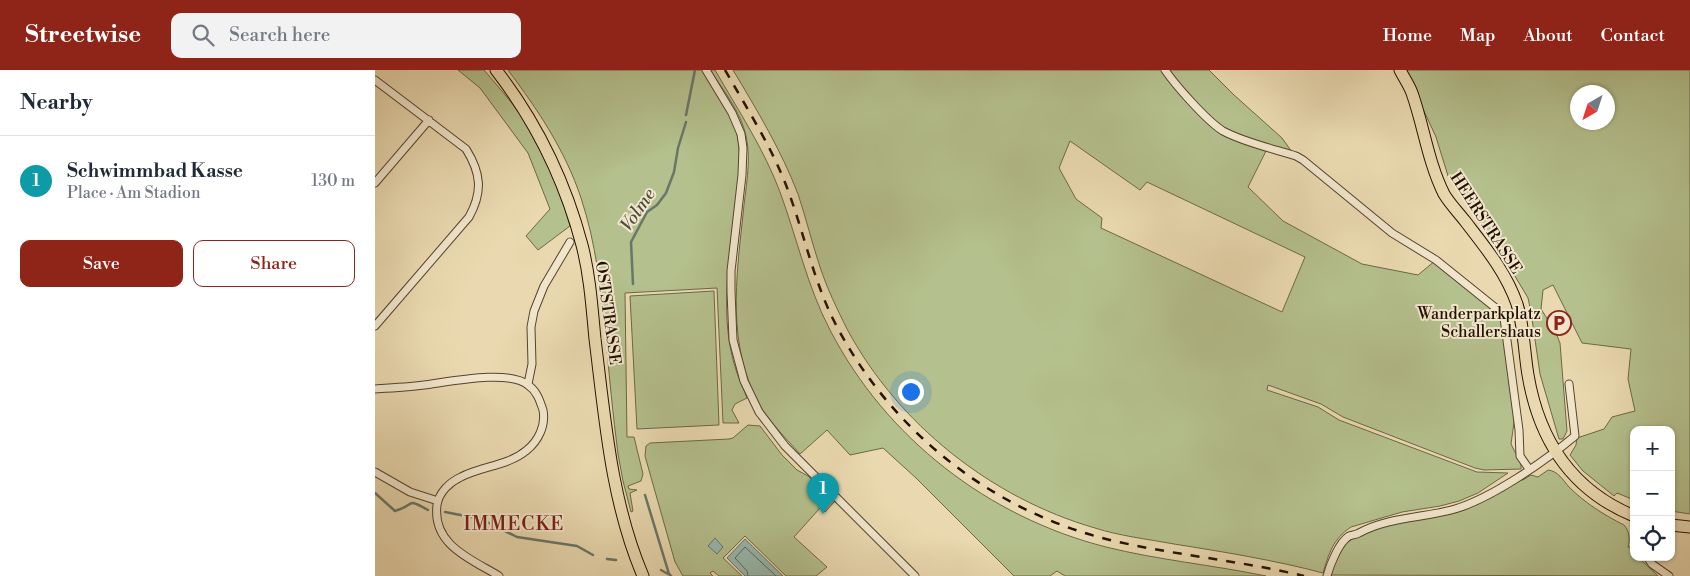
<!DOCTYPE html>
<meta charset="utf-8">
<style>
:root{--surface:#fff;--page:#f2f2f3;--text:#1f2937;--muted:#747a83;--line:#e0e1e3;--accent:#8f2418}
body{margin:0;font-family:"Libre Bodoni",serif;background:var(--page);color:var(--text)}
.controls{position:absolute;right:15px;bottom:15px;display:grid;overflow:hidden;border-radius:10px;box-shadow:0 1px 4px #0004}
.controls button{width:45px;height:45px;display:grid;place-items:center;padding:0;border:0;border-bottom:1px solid var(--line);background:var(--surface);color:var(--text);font:25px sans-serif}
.compass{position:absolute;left:1195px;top:15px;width:45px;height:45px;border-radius:50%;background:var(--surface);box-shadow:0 1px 4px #0004;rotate:219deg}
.you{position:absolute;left:535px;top:321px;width:18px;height:18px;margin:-12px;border:4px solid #fff;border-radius:50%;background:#1a73e8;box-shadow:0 0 0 8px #1a73e833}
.badge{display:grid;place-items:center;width:32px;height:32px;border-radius:50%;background:var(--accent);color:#fff;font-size:16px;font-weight:700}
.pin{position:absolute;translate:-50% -41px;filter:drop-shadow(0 1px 2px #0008)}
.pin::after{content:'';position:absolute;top:26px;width:18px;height:15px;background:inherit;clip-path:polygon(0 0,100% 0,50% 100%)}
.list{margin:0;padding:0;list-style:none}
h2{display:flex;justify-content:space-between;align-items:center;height:65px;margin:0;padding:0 20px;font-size:21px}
h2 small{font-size:16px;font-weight:400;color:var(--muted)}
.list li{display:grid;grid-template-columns:32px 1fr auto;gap:15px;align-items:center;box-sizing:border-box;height:90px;padding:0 20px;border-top:1px solid var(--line)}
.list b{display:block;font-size:19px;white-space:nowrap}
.list p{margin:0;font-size:16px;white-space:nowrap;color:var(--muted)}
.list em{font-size:16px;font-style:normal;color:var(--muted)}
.actions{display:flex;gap:10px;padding:15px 20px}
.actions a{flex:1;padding:11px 0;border:1px solid var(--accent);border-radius:10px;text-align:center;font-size:18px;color:var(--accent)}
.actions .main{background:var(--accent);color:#fff}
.icon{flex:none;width:28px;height:28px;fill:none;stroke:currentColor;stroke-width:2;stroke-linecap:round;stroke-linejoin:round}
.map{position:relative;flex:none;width:1315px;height:506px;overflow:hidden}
header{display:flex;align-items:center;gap:30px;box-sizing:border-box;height:70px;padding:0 25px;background:var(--accent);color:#fff}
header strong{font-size:24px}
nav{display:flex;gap:28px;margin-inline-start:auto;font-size:18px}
.search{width:350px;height:45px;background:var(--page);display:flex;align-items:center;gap:12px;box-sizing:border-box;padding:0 18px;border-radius:10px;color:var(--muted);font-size:19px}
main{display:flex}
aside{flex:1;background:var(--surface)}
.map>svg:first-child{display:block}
.green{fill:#b4c08d;stroke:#6c6846;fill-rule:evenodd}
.water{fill:#98b9b0;stroke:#69766a}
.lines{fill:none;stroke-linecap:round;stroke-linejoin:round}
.shore{stroke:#5e6558;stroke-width:1}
.stream{stroke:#69766a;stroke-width:2.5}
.street-casing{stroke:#55432c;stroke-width:9}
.primary-casing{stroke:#231100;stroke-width:13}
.street{stroke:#f1e6cc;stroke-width:7}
.primary{stroke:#ead9b0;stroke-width:11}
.rail{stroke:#231100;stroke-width:2.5;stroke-dasharray:9 9;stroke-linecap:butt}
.labels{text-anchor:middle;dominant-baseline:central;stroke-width:4;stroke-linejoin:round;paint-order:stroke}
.street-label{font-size:16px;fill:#231100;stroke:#f1e6cc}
.poi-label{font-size:16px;fill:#231100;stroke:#f1e6cc;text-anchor:end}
.water-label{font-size:18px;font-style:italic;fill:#4c4c3e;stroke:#f1e6cc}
.quarter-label{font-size:19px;letter-spacing:1px;fill:#7a1f14;stroke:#f1e6cc}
</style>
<header>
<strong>Streetwise</strong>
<div class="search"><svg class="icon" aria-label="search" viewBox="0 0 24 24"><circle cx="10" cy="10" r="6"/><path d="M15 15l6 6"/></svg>Search here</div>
<nav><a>Home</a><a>Map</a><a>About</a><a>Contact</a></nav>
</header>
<main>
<aside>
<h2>Nearby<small></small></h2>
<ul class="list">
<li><span class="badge" style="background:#0f9aa8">1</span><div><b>Schwimmbad Kasse</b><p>Place · Am Stadion</p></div><em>130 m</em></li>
</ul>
<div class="actions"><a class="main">Save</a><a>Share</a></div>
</aside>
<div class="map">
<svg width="1315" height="506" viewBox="0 0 1315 506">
<rect width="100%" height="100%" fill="#ead9b0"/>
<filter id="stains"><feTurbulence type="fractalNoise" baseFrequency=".004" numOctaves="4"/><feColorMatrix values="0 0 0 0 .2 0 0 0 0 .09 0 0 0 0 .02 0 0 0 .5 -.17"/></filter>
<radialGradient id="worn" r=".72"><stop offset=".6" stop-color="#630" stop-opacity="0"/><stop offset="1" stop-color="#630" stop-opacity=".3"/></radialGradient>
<path class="green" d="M83,0H109C127,21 146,43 161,67C178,94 186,126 195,156L163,180L151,166L175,139L153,83L105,18Z
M133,0H327C340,20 356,41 362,64C368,89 362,115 360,140C354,193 344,248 361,300C364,310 369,319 372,328L360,334L357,340L364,353H348L342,218L250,223L252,367H259L268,404L266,411L253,416L254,419L262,420L255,423L258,441L256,442L248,411L243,384C238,345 234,306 231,267C226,220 221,173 206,128C190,80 163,40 133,0Z
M335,0H340C363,40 389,79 405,122C422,168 432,216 455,260C511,368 613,447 731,477C783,490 838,495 891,506H690L682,501L675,506H639L541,408L508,378L475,385L452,360L425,384C411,368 394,352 384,334C352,275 361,209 368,145C370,120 377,91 371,66C366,42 348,20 335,0Z
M358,0H834L859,25L907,68L917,82L893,77L873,117L908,151L987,194L1043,205L1061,190L1129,248L1141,338L1136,374L1146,394V399L1109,400L1100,398L968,347L946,334L893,315L892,320L943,337L964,350L1102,402L1133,403L1103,423L1084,431L1065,436L1027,442L976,457C958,469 954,483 948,503C899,490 849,482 799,474C772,469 745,466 720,458C616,428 523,354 472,259C462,239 452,218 445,197C437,173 431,148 423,124C406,80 382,40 358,0ZM695,71L765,120L772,112L930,187L907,242L726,158L727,148L701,129L684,98Z
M1030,0H1315V444L1296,441V360H1259V430L1242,423L1239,426L1208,401L1195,385L1201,375L1202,368L1229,359L1237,347L1260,341L1253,309L1256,279L1207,273L1178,215L1168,220L1166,239L1180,261L1185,273L1192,361L1188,369H1184L1165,304L1156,242L1153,228L1128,186L1073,106L1061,67ZM1202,22H1232V52H1202Z
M339,221L344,355L262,359L255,226Z
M373,355L385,356L407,385L422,400L433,406L460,431L450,442L445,438L419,467L452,497L441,506H411L370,466L348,488L367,506H344L338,501L335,503L338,506H308L300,492L270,386L271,376L275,373L354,369L358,368Z
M1173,400C1183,401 1188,410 1194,417C1210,433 1229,445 1249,455C1255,461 1255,471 1253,477H1257L1259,487H1263L1283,506L956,505C959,495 962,485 968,477C991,451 1052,450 1084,441C1106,435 1125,421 1145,409L1148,410L1156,405L1163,407Z"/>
<path class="water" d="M340,468L348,477L342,484L333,476Z
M370,469L408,506H370L352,488Z"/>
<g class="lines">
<path class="shore" d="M373,506L372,501L360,488L370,477L401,506"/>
<path class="stream" d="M311,45L320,0
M258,214L256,172L272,142L282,135L291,123L299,102L303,78L311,52
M0,423L20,441C41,435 30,427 53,440
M270,425L294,504L296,506
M70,442L106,449L142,467L202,476L218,485
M232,489L241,490
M286,500L293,504"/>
<defs>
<path id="street" d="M331,0L357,43L366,64L368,78L367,105L356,201V221L358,270L369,311L384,342L410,376L540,506
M790,0C801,16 832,51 848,61C868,72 899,79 921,86L928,90L1017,163L1061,190L1122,239L1129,248L1144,360L1145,386L1154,399
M0,10L91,79C106,103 108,122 94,147L0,256
M0,113L54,50
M153,314L157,294L156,257L159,241L169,216L195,172
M0,319C16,318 33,317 49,315C74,312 133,299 153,315C162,321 165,331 168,340C171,356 163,371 152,380C133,396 107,396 86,407C75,412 64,422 62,435C57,475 96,489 124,506
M0,402L35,422L63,431
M1272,487L1277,494L1294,506
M952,506C955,495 964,472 974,466C977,465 981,465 984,463C1013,447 1049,448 1080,439C1117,428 1170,391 1200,366L1194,314"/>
<path id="primary" d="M121,0C162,53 190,111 207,175C215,206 217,238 220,269C230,349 236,431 268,506
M1025,0C1029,8 1034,15 1037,23C1049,57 1053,92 1069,124C1075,134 1083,142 1090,151C1110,177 1131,202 1142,234C1149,257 1149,281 1153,305C1164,370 1196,420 1259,446
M1296,455L1315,457"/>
</defs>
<use href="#street" class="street-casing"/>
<use href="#primary" class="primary-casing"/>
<use href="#street" class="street"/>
<use href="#primary" class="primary"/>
<path class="rail" d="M350,0C371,37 395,74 411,115C428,159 437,206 458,249C512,357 613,439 731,469C796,485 863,490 929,506"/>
</g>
<defs>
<symbol id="parking-ring" viewBox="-11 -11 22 22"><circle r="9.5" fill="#f1e6cc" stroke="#8f2418" stroke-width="1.5"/><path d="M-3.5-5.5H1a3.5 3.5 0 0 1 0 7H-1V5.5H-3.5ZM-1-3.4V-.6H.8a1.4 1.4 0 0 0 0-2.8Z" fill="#8f2418"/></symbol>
</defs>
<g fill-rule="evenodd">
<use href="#parking-ring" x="1170" y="239" width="28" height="28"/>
</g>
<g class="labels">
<g class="street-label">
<text transform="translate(1111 153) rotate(57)">HEERSTRASSE</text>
<text transform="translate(233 243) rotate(82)">OSTSTRASSE</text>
</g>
<g class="poi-label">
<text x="1166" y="244">Wanderparkplatz<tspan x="1166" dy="18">Schallershaus</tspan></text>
</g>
<g class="water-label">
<text transform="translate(263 140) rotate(-56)">Volme</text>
</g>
<g class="quarter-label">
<text x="139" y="454">IMMECKE</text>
</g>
</g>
<rect width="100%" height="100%" filter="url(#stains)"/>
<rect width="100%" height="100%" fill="url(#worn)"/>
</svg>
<div class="controls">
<button>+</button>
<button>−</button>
<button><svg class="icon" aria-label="locate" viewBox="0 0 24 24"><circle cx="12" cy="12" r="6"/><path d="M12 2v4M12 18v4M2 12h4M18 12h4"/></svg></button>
</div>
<svg class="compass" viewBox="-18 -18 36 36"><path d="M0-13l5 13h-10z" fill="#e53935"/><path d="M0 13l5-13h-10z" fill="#747a83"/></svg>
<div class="you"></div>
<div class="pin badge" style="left:448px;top:444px;background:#0f9aa8">1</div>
</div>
</main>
